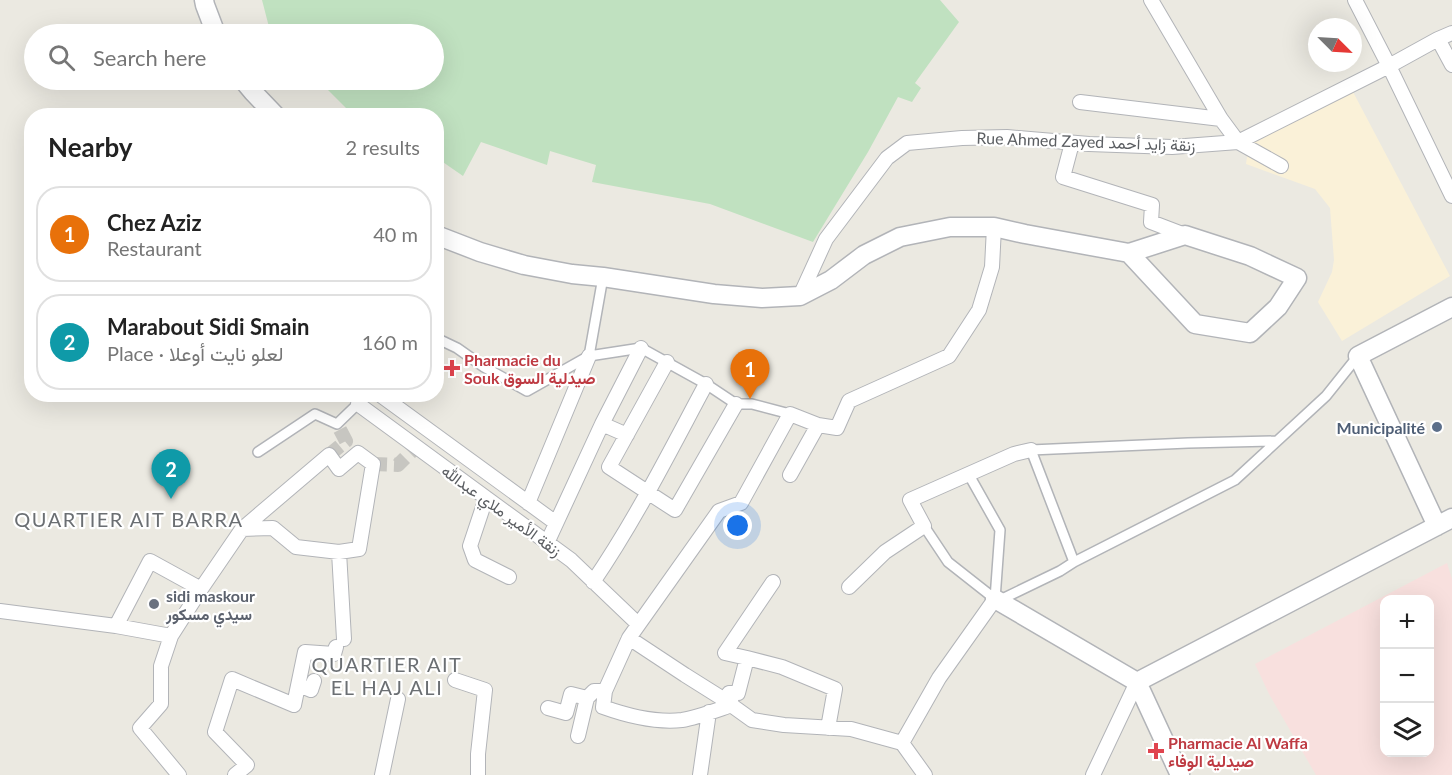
<!DOCTYPE html>
<meta charset="utf-8">
<style>
:root{--surface:#fff;--page:#f6f6f6;--text:#222;--muted:#767676;--line:#e0e0e0;--accent:#d7463b}
body{margin:0;font-family:Lato,Vazirmatn,sans-serif;background:var(--page);color:var(--text)}
.controls{position:absolute;right:18px;bottom:18px;display:grid;overflow:hidden;border-radius:12px;box-shadow:0 6px 24px #0002}
.controls button{width:54px;height:54px;display:grid;place-items:center;padding:0;border:0;border-bottom:2px solid var(--line);background:var(--surface);color:var(--text);font:30px sans-serif}
.compass{position:absolute;left:1308px;top:18px;width:54px;height:54px;border-radius:50%;background:var(--surface);box-shadow:0 6px 24px #0002;rotate:114deg}
.you{position:absolute;left:738px;top:526px;width:21px;height:21px;margin:-15px;border:4px solid #fff;border-radius:50%;background:#1a73e8;box-shadow:0 0 0 9px #1a73e833}
.badge{display:grid;place-items:center;width:39px;height:39px;border-radius:50%;background:var(--accent);color:#fff;font-size:20px;font-weight:700}
.pin{position:absolute;translate:-50% -50px;filter:drop-shadow(0 2px 3px #0008)}
.pin::after{content:'';position:absolute;top:32px;width:21px;height:18px;background:inherit;clip-path:polygon(0 0,100% 0,50% 100%)}
.list{margin:0;padding:0;list-style:none}
h2{display:flex;justify-content:space-between;align-items:center;height:78px;margin:0;padding:0 24px;font-size:26px}
h2 small{font-size:20px;font-weight:400;color:var(--muted)}
.list li{display:grid;grid-template-columns:39px 1fr auto;gap:18px;align-items:center;box-sizing:border-box;height:96px;margin:0 12px 12px;padding:0 12px;border:2px solid var(--line);border-radius:24px}
.list b{display:block;font-size:22px;white-space:nowrap}
.list p{margin:0;font-size:20px;white-space:nowrap;color:var(--muted)}
.list em{font-size:20px;font-style:normal;color:var(--muted)}
.icon{flex:none;width:33px;height:33px;fill:none;stroke:currentColor;stroke-width:2;stroke-linecap:round;stroke-linejoin:round}
.map{position:relative;flex:none;width:1452px;height:775px;overflow:hidden}
.search{position:absolute;background:var(--surface);box-shadow:0 6px 24px #0002;left:24px;top:24px;width:420px;height:66px;display:flex;align-items:center;gap:15px;box-sizing:border-box;padding:0 21px;border-radius:33px;color:var(--muted);font-size:22px}
.panel{position:absolute;background:var(--surface);box-shadow:0 6px 24px #0002;left:24px;top:108px;width:420px;height:294px;border-radius:24px}
.map>svg:first-child{display:block}
.commercial{fill:#faf1d8}
.medical{fill:#f8e0de;fill-rule:evenodd}
.green{fill:#c0e1c0}
.lines{fill:none;stroke-linecap:round;stroke-linejoin:round}
.pedestrian-tunnel{stroke:#c7c6c1;stroke-width:14;stroke-dasharray:14 7;stroke-linecap:butt}
.service-casing{stroke:#b2b4b8;stroke-width:12}
.pedestrian-casing{stroke:#b2b4b8;stroke-width:16}
.minor-casing{stroke:#b2b4b8;stroke-width:21}
.service{stroke:#fff;stroke-width:9}
.pedestrian{stroke:#fff;stroke-width:14}
.minor{stroke:#fff;stroke-width:18}
.health-dot{fill:#e0444e;stroke:#fff;stroke-width:2}
.service-dot{fill:#5c6f8a;stroke:#fff;stroke-width:2}
.worship-dot{fill:#6b7280;stroke:#fff;stroke-width:2}
.labels{text-anchor:middle;dominant-baseline:central;stroke-width:4.5;stroke-linejoin:round;paint-order:stroke}
.street-label{font-size:16px;fill:#5a5d61;stroke:#fff}
.health-label{font-size:16px;font-weight:bold;fill:#be3a42;stroke:#fff;text-anchor:start}
.service-label{font-size:16px;font-weight:bold;fill:#4e5e75;stroke:#fff;text-anchor:end}
.worship-label{font-size:16px;font-weight:bold;fill:#5b616d;stroke:#fff;text-anchor:start}
.quarter-label{font-size:20px;letter-spacing:1.5px;fill:#6b6f73;stroke:#fff}
</style>
<div class="map">
<svg width="1452" height="775" viewBox="0 0 1452 775">
<rect width="100%" height="100%" fill="#ebe9e1"/>
<path class="commercial" d="M1352,90L1450,276L1342,341L1318,302L1332,272L1334,260L1330,208L1315,189L1246,164L1249,143Z"/>
<path class="medical" d="M1447,563L1452,579V775H1316L1269,694L1255,664ZM1384,600H1430V752H1384Z"/>
<path class="green" d="M262,0H940L959,22L915,83L921,88L912,102L898,97L868,152L813,242L710,204L592,182L596,165L550,151L547,165L481,142L463,176L437,158L436,116L353,115L318,80H434V34H275L269,27Z"/>
<g class="lines">
<path class="pedestrian-tunnel" d="M329,455L346,441L337,424
M373,464L398,465L416,447"/>
<defs>
<path id="service" d="M436,338L457,348L484,367L527,391L589,356L641,348L706,384L736,404H752L790,414
M589,356L603,277
M258,452L315,414L337,424L368,394
M969,475L1000,530L995,599
M924,526L948,562L995,599
M1074,562L1031,450L1188,443L1276,441
M998,601L1060,571L1074,562L1235,480L1326,396L1358,356"/>
<path id="pedestrian" d="M1151,0L1221,119L1238,142L1281,166
M1355,0L1389,66L1452,196
M1438,39L1452,65
M1080,102L1221,119
M1072,143L1063,177L1152,205L1151,222L1185,235
M800,296L826,239L887,158L907,143L962,138L1007,137L1089,144L1172,147L1238,142L1389,66L1438,39L1452,33
M667,362L609,467L675,510L736,404
M379,394L556,523
M358,404L571,560L638,624
M602,424L627,435
M790,475L818,425
M486,498L470,546L475,560L509,577
M528,503L589,356
M547,543L602,424L641,348
M339,552L344,639
M593,582C636,519 670,451 706,384
M849,587L885,552L924,526L910,500L1014,454L1031,450
M0,611L116,626L171,636
M116,626L150,561L201,589
M629,638L685,675L720,697L752,720L784,725L851,729L902,743L925,775
M747,658L725,653L773,582
M455,680L485,690L478,754V775
M299,685L311,690L314,681
M605,691L603,707C628,716 655,723 682,720C696,718 717,710 732,705L729,693H738L747,658L782,667L835,689L828,728
M587,698L594,691H605L629,638L719,511L741,503L790,414L818,425L837,428L849,401L949,356L979,310L992,267L994,227
M548,708L566,713L571,694L587,698
M578,736L587,698
M902,743L939,678L995,599
M179,775L140,728L161,704V666L171,636L201,589L242,529L329,455L339,469L358,453L373,464L359,549L339,552L296,547L273,528L242,529
M235,775L247,765L215,732L232,679L294,705L305,652L334,654L336,647
M382,775L398,699
M700,775L709,712
M1093,775L1137,682"/>
<path id="minor" d="M204,0L205,5L216,34
M243,80L253,92L276,116
M436,235L480,252L524,265L572,274L603,277L714,294L762,298L800,296L831,280L864,255L900,237L950,227H994L1025,234L1129,253
M1185,235L1250,256L1297,278L1278,307L1250,333L1195,324L1129,253Z
M1437,526L1358,356L1452,307
M995,599L1137,682L1180,775
M1137,682L1452,518"/>
</defs>
<use href="#service" class="service-casing"/>
<use href="#pedestrian" class="pedestrian-casing"/>
<use href="#minor" class="minor-casing"/>
<use href="#service" class="service"/>
<use href="#pedestrian" class="pedestrian"/>
<use href="#minor" class="minor"/>
</g>
<g class="health-dot">
<path d="M449 359h6v6h6v6h-6v6h-6v-6h-6v-6h6z"/>
<path d="M1153 742h6v6h6v6h-6v6h-6v-6h-6v-6h6z"/>
</g>
<circle class="service-dot" cx="1437" cy="427" r="6"/>
<circle class="worship-dot" cx="154" cy="604" r="6"/>
<g class="labels">
<g class="street-label">
<text transform="translate(1086 141) rotate(2)">Rue Ahmed Zayed زنقة زايد أحمد</text>
<text transform="translate(502 510) rotate(36)">زنقة الأمير ملاي عبدالله</text>
</g>
<g class="health-label">
<text x="464" y="359">Pharmacie du<tspan x="464" dy="18">Souk صيدلية السوق</tspan></text>
<text x="1168" y="742">Pharmacie Al Waffa<tspan x="1168" dy="18">صيدلية الوفاء</tspan></text>
</g>
<g class="service-label">
<text x="1425" y="427">Municipalité</text>
</g>
<g class="worship-label">
<text x="166" y="595">sidi maskour<tspan x="166" dy="18">سيدي مسكور</tspan></text>
</g>
<g class="quarter-label">
<text x="129" y="519">QUARTIER AIT BARRA</text>
<text x="387" y="664">QUARTIER AIT<tspan x="387" dy="23">EL HAJ ALI</tspan></text>
</g>
</g>
</svg>
<div class="controls">
<button>+</button>
<button>−</button>
<button><svg class="icon" aria-label="layers" viewBox="0 0 24 24"><path d="M12 4l9 5-9 5-9-5zM3 14l9 5 9-5"/></svg></button>
</div>
<svg class="compass" viewBox="-18 -18 36 36"><path d="M0-13l5 13h-10z" fill="#e53935"/><path d="M0 13l5-13h-10z" fill="#767676"/></svg>
<div class="you"></div>
<div class="pin badge" style="left:750px;top:399px;background:#e8710a">1</div>
<div class="pin badge" style="left:171px;top:499px;background:#0f9aa8">2</div>
<div class="search"><svg class="icon" aria-label="search" viewBox="0 0 24 24"><circle cx="10" cy="10" r="6"/><path d="M15 15l6 6"/></svg>Search here</div>
<section class="panel">
<h2>Nearby<small>2 results</small></h2>
<ul class="list">
<li><span class="badge" style="background:#e8710a">1</span><div><b>Chez Aziz</b><p>Restaurant</p></div><em>40 m</em></li>
<li><span class="badge" style="background:#0f9aa8">2</span><div><b>Marabout Sidi Smain</b><p>Place · لعلو نايت أوعلا</p></div><em>160 m</em></li>
</ul>
</section>
</div>
